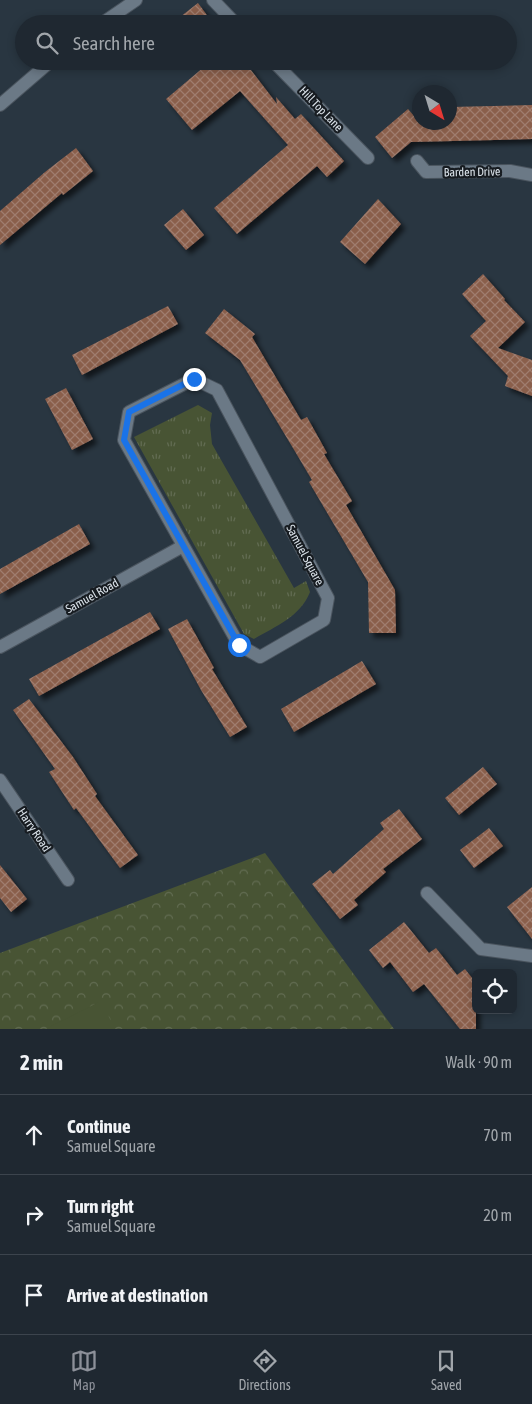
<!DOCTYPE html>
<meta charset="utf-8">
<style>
:root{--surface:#1f2831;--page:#273039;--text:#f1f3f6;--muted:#a1a6ab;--line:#3c444d;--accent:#8c9099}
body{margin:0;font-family:"Asap Condensed",sans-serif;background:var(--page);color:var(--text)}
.controls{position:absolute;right:15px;bottom:15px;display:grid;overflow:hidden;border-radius:8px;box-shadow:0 2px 8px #0003}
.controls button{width:45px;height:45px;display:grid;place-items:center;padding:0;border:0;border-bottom:1px solid var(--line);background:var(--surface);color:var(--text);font:25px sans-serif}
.compass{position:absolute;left:412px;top:85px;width:45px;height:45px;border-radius:50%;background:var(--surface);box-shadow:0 2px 8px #0003;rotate:142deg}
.stop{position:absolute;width:15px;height:15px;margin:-11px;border:4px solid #1a73e8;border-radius:50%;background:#fff}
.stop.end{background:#1a73e8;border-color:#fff;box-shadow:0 1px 5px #0008}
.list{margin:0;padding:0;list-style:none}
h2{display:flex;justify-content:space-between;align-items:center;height:65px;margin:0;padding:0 20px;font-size:21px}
h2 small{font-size:16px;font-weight:400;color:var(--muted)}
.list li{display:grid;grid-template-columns:32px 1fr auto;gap:15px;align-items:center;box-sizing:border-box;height:80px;padding:0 20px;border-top:1px solid var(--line)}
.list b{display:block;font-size:19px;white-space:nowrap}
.list p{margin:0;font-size:16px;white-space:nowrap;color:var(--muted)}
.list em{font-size:16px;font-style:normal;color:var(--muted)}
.icon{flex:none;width:28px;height:28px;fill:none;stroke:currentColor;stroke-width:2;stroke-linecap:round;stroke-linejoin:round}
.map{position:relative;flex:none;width:532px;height:1029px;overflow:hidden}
.search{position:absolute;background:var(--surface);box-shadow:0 2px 8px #0003;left:15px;right:15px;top:15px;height:55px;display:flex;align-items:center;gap:12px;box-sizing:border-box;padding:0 18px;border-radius:28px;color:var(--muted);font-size:19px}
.sheet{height:305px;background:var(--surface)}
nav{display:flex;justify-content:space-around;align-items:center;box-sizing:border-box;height:70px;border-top:1px solid var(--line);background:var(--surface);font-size:14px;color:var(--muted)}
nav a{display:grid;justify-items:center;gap:2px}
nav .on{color:var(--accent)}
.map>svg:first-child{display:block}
.grass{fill:url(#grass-tufts)}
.park{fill:url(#park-crowns)}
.pitch{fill:#485434}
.building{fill:url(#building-cross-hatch);filter:url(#shadow)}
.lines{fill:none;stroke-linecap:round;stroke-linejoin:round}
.street-casing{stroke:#4a545e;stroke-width:14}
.secondary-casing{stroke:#4a545e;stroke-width:14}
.street{stroke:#6b7986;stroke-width:12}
.secondary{stroke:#6b7986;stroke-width:12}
.route{stroke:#1a73e8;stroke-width:6}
.labels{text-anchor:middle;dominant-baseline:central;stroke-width:4.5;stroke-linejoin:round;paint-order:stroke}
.street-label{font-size:12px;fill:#dbe3ea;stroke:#171c21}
</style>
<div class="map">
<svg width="532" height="1029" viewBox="0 0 532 1029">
<defs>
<pattern id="grass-tufts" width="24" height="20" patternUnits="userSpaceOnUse" patternTransform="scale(1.25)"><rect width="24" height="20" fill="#485434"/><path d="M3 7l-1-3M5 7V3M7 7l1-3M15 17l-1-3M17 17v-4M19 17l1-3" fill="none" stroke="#626c52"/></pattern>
<pattern id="park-crowns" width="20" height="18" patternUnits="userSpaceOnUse" patternTransform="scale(1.25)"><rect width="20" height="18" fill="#485434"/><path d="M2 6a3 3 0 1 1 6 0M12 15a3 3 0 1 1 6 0" fill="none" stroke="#626c52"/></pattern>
<pattern id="building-cross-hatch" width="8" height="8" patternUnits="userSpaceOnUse" patternTransform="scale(1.25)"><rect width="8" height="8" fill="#8a5e4b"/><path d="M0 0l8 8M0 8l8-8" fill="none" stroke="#9f7d6e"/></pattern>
<filter id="shadow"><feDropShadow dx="4.5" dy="4.5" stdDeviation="2.5" flood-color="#0009"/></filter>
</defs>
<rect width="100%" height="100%" fill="#293641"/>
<path class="grass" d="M198,405L212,413L210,425L212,444L294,588L306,581L310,592C300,617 276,626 254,639L244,634L134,437Z"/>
<path class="park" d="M265,853L394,1029H0V953Z"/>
<path class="pitch" d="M101,1001L115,1029H46Z"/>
<path class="building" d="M198,3L209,18L214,24H185L180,17Z
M211,61H244L277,104L276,97L295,119L301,114L344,161L327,177L317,166L237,234L214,208L288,145L240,91L192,130L166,99Z
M532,105V139L411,142L392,158L375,137L408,109L419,122H450V107Z
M76,148L93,171L63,195L62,193L0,245V211L45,172Z
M378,199L401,224L365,264L340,242Z
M183,209L204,235L186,250L164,225Z
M483,274L505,299L504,300L525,322L498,348L532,360V396L505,386L508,376L470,336L486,321L462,294Z
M168,306L178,324L82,375L72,355Z
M224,309L255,334L252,337L301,420L307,417L327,453L324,454L352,501L346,505L395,590L396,633H369L368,582L309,482L312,480L293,448L240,360L205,333Z
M66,388L93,439L72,450L45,399Z
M79,524L90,544L0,594V569Z
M150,612L160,629L39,696L29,679Z
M187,619L214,668L212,669L247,727L230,737L201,690L168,629Z
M362,661L376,684L294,732L281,709Z
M29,699L73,757L97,794L95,796L138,855L120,868L76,808L74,810L49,772L55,769L13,710Z
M483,767L497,784L459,815L445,798Z
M399,809L422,839L383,869L386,872L354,900L358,905L340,919L312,884L330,870L333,874L384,829L380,823Z
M489,828L503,846L474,868L460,850Z
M0,865L27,899L11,912L0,898Z
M532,887V939L507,907Z
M404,922L429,953L436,948L457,975L465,969L476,983V1029H460L424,984L413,992L390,962L383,968L369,950Z"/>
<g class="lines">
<defs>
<path id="street" d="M213,0L236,24
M273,61L368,158
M417,161L426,172L510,171L532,175
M194,379L217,390L328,598L324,620L260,657L239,645L124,440L129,412Z
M0,647L183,546
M0,780L68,880
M427,893L481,949L532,956"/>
<path id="secondary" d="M101,24L136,0
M0,105L51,61"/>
</defs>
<use href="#street" class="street-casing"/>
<use href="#secondary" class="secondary-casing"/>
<use href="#street" class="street"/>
<use href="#secondary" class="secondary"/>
</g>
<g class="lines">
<path class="route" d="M194,379L129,412L124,440L239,645"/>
</g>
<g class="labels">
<g class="street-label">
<text transform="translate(321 109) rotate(46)">Hill Top Lane</text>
<text transform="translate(472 172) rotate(-1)">Barden Drive</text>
<text transform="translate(305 555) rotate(62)">Samuel Square</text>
<text transform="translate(92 596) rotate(-29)">Samuel Road</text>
<text transform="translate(34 830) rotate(56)">Harry Road</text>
</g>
</g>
</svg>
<div class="controls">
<button><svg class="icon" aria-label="locate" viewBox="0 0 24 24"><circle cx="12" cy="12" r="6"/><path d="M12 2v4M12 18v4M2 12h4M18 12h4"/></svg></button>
</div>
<svg class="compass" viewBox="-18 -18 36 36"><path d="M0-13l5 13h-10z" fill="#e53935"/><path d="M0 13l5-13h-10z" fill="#a1a6ab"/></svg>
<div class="stop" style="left:239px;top:645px"></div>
<div class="stop end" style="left:194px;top:379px"></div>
<div class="search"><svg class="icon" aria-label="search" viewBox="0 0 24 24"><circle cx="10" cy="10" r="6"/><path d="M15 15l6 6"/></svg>Search here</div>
</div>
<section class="sheet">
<h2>2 min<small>Walk · 90 m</small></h2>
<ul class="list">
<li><svg class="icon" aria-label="ahead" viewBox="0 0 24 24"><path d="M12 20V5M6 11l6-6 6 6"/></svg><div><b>Continue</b><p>Samuel Square</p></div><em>70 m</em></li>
<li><svg class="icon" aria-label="right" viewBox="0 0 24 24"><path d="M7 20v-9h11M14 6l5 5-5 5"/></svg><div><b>Turn right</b><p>Samuel Square</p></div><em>20 m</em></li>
<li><svg class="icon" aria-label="arrive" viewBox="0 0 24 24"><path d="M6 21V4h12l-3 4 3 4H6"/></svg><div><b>Arrive at destination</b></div></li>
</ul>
</section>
<nav>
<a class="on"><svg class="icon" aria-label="map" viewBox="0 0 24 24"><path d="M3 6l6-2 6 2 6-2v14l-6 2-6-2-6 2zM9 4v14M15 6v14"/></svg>Map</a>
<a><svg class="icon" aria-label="directions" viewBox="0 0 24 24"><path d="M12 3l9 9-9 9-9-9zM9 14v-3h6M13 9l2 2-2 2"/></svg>Directions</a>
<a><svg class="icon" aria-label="saved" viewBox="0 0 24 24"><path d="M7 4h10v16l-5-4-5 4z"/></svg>Saved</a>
</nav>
